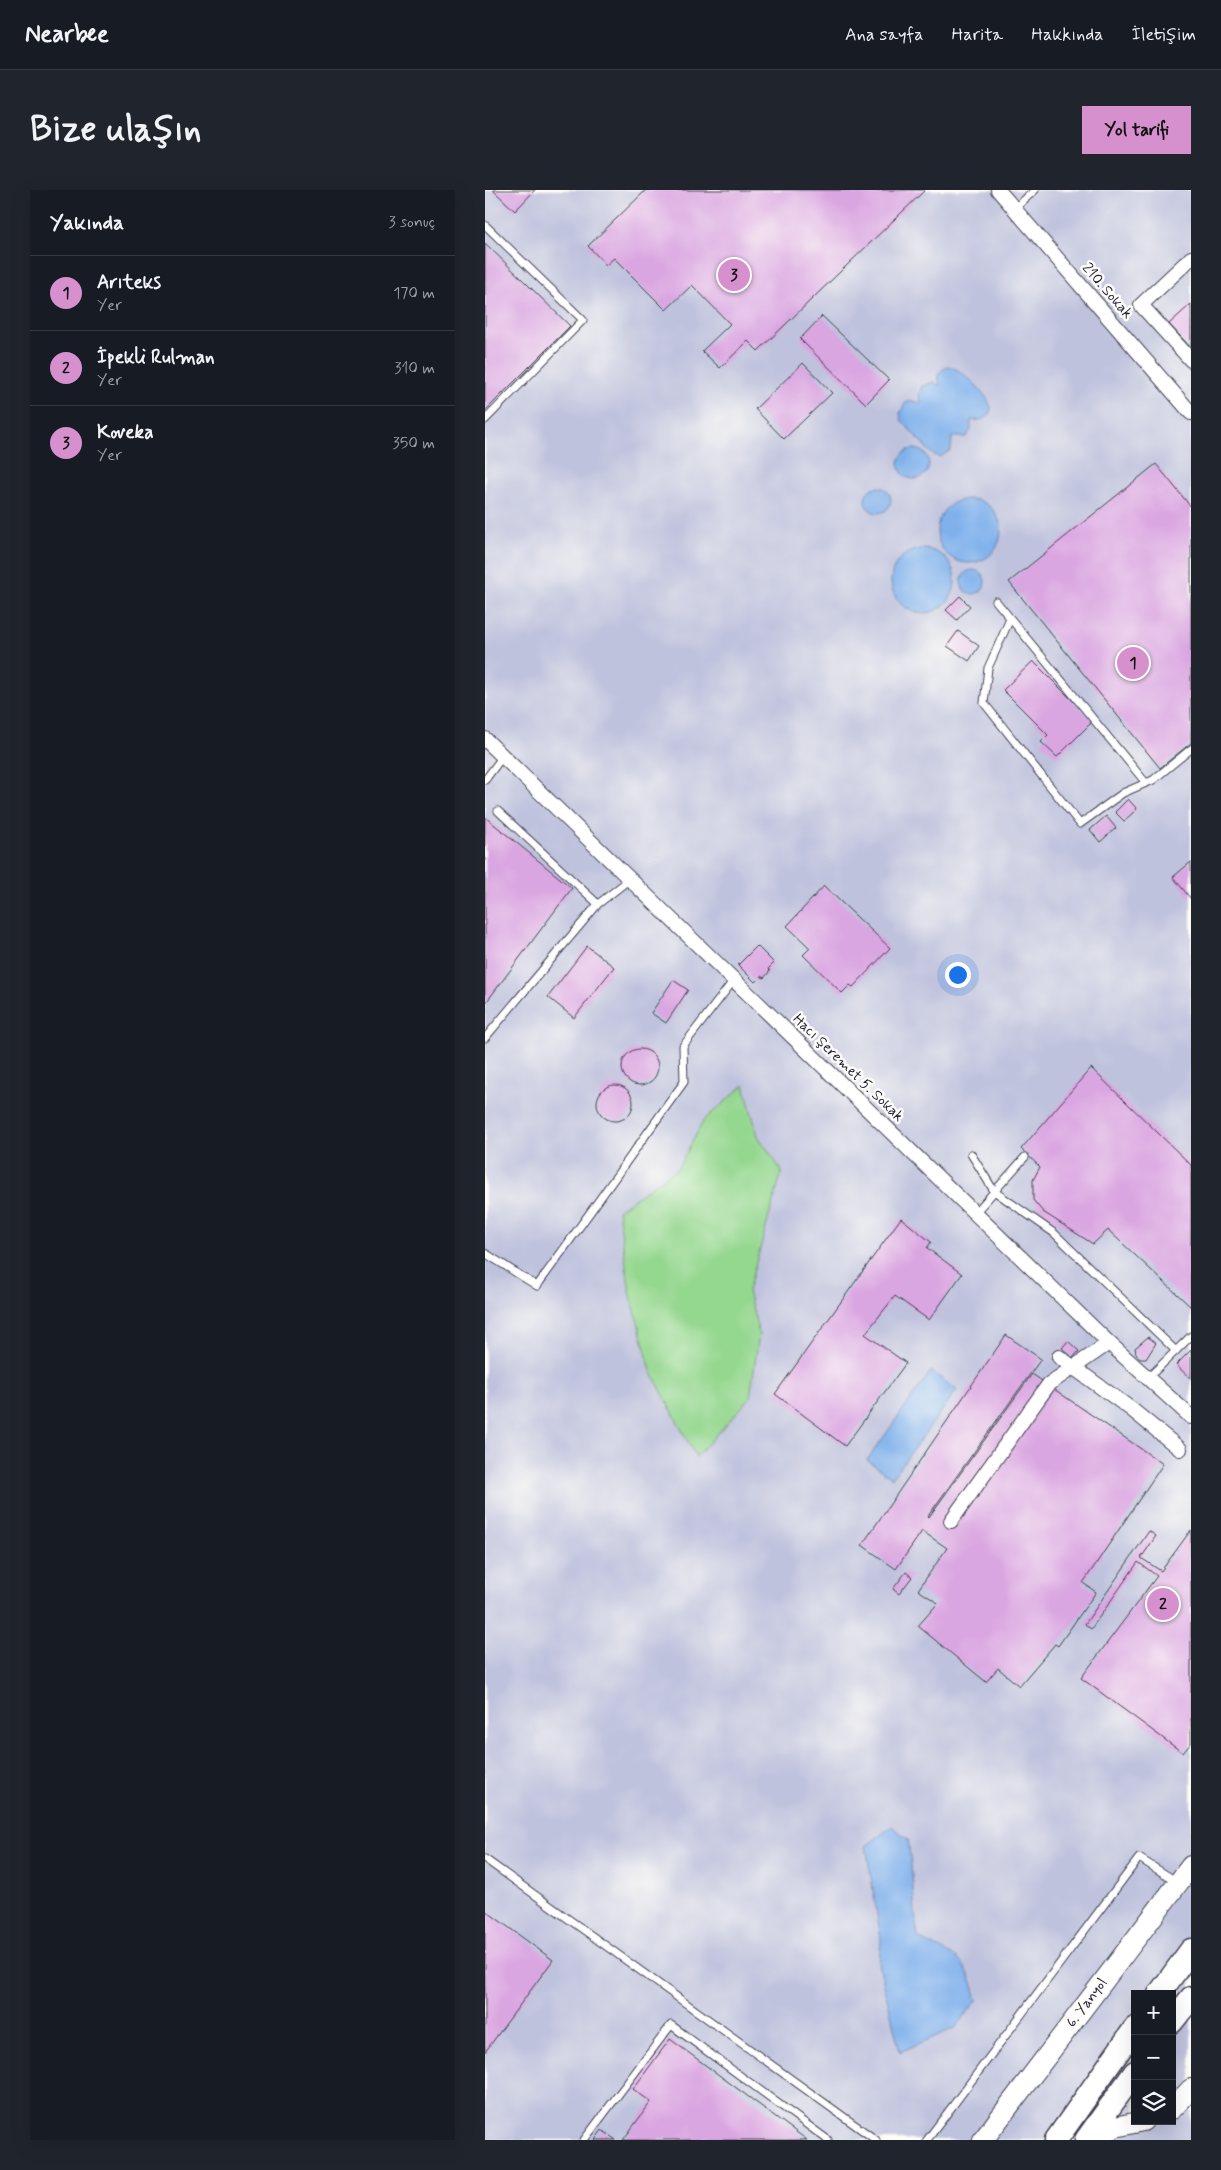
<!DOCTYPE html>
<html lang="tr">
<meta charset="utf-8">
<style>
:root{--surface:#171b24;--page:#20242c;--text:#f1f3f6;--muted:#9ea1a6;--line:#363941;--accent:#d690ce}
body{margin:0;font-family:Mynerve,sans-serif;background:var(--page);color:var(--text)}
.controls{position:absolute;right:15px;bottom:15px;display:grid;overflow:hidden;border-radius:0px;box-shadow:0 5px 20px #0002}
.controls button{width:45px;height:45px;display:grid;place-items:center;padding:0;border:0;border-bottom:1px solid var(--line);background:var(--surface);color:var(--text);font:25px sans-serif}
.you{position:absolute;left:472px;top:784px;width:18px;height:18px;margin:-12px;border:4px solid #fff;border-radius:50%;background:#1a73e8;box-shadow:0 0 0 8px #1a73e833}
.badge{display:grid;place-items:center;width:32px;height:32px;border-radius:50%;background:var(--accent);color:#111;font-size:16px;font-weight:700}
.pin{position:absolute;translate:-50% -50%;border:2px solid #fff;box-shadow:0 1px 5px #0006}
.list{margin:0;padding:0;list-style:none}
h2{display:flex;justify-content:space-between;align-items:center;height:65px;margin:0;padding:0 20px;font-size:21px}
h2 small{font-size:16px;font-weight:400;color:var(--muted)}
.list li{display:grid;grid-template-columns:32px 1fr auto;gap:15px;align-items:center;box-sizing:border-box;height:75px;padding:0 20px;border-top:1px solid var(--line)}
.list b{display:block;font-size:19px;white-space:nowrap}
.list p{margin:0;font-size:16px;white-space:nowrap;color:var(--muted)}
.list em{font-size:16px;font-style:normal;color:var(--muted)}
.icon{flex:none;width:28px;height:28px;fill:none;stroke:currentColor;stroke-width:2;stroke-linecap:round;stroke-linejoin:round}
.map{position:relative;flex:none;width:706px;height:1950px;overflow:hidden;border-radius:0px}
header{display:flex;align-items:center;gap:30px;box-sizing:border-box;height:70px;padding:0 25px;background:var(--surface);border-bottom:1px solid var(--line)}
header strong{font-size:24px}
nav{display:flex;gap:28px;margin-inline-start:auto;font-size:18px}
.intro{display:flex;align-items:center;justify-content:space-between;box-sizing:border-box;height:120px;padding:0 30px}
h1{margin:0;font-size:35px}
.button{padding:12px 22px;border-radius:0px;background:var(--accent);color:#111;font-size:18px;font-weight:700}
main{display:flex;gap:30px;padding:0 30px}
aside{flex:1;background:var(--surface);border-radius:0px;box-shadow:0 5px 20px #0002}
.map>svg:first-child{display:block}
.industrial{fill:#bfc2dd;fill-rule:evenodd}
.green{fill:#94d78f;stroke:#5b7c65}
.water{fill:#80b1ec;stroke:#516a94}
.building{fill:#daa6e1}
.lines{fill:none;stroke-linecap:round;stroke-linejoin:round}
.service-casing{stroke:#414051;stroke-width:9}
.minor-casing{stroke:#414051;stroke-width:16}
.secondary-casing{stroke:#414051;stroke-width:22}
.primary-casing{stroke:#414051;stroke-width:25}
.service{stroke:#fff;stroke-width:7}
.minor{stroke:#fff;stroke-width:14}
.secondary{stroke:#fff;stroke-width:20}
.primary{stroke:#fff;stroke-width:22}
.labels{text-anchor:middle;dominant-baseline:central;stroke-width:5;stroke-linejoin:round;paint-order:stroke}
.street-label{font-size:15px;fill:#22223b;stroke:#fdfcf7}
</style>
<header>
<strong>Nearbee</strong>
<nav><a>Ana sayfa</a><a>Harita</a><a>Hakkında</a><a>İletişim</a></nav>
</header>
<div class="intro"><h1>Bize ulaşın</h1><a class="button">Yol tarifi</a></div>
<main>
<aside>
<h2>Yakında<small>3 sonuç</small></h2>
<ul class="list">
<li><span class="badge">1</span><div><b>Arıteks</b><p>Yer</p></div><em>170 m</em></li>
<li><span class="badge">2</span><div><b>İpekli Rulman</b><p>Yer</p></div><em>310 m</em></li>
<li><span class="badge">3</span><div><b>Koveka</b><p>Yer</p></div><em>350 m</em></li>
</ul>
</aside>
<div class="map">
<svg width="706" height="1950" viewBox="0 0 706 1950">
<rect width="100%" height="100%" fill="#fdfcf7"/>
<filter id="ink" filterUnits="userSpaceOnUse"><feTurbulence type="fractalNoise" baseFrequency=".02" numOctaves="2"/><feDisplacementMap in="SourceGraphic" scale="10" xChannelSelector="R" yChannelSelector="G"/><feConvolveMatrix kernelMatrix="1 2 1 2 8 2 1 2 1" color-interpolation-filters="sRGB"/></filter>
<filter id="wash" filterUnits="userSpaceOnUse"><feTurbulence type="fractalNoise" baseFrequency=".0096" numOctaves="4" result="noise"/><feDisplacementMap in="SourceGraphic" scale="20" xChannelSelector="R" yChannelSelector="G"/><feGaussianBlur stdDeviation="1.12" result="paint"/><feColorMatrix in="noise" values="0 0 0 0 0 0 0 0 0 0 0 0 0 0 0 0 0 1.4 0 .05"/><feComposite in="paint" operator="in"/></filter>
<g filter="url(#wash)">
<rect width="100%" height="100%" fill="#eee7cb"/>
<path class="industrial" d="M0,0H706V1950H0ZM650,1804H687V1931H650Z"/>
<path class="green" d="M259,895L273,946L297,981L263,1101L274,1144L265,1208L211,1267L166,1181L145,1103L133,1020L193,978L219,930Z"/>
<path class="water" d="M462,176C475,176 505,206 506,219C503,230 496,231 486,230V240L481,247H467L466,260L455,267L447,264L416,230L415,223L421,212L429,211L436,214L434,204L437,196L448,192L455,196L453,184Z
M414 274a15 15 0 1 1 30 0a15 15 0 1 1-30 0Z
M380 310a13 13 0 1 1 26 0a13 13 0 1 1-26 0Z
M452 341a32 32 0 1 1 64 0a32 32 0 1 1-64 0Z
M406 391a32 32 0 1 1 64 0a32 32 0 1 1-64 0Z
M476 392a12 12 0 1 1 24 0a12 12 0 1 1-24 0Z
M446,1181L472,1200L407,1288L382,1270Z
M407,1636L423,1649C428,1682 428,1715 433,1748C471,1767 481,1765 492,1810L470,1838L415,1862L394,1774L396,1749L381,1656Z"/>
<g id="blocks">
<path class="building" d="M8,0H50L30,21Z
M161,0H440L273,161L263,151L235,178L217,161L245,134L207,95L181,120L129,68L121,75L103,56Z
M0,53L85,136L0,221Z
M706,114V158L684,134Z
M337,126L404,190L381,214L315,149Z
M318,173L347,203L299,249L270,219Z
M671,274L706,317V553L675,578L524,392Z
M475,406L485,416L472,430L461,420Z
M473,441L494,456L484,471L462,456Z
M548,471L608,531L572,567L556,552L563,545L518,500Z
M643,609L652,619L639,631L630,622Z
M621,626L631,638L615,652L605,640Z
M0,627L87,698L0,814Z
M706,672V709L688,687Z
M339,696L405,758L368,797L365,795L357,803L318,765L325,758L302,736Z
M102,756L129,777L89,828L63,807Z
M272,756L289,773L283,779L285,781L279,788L276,786L270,792L253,775Z
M188,790L203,800L181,833L166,823Z
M137 877a18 18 0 1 1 36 0a18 18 0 1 1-36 0Z
M606,878L706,975V1117L623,1040L608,1054L558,1022L548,1010V990L555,977L536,959Z
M112 913a18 18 0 1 1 36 0a18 18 0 1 1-36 0Z
M416,1028L446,1052L442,1058L477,1084L444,1130L410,1106L380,1144L421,1173L360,1256L290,1204Z
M521,1145L556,1169L443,1326L444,1327L547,1184L678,1274L598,1393L611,1402L573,1456L570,1454L534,1496L513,1478L501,1492L433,1436L453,1413L433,1400L462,1358L437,1341L411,1379L377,1355Z
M663,1147L671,1153L661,1169H655L651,1164L650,1158Z
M583,1151L594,1161L588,1168L577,1158Z
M706,1160V1189L691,1175Z
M706,1340V1553L698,1563L596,1488L672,1386L653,1372L606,1439L600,1434L664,1341L671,1346L656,1368L676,1381Z
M421,1382L427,1387L414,1404L408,1399Z
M0,1720L68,1770L0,1862Z
M185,1849L322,1950H138L166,1912L148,1899Z
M117,1940L131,1950H110Z"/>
</g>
</g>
<g filter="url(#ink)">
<use href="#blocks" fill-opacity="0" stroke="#414051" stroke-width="1"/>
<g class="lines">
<defs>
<path id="service" d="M529,19L550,0
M0,35L98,130L0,230
M511,411L661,593
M525,429L503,478L499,513L595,634L638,603L668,590L706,559
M0,590L18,566
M13,621L113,714
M0,848L113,714L145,689
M486,964L509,1001L569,1043L691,1161
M490,1023L540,967
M0,1063L52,1096L199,892L198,856L249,790
M663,1188L706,1146
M0,1669L391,1950
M99,1950L186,1835L343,1950
M442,1950L654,1668L691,1691"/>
<path id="minor" d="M513,0L706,223
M706,68L656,115L706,170
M0,549L624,1153L706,1227
M574,1167L646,1219L695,1259
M466,1331L564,1194L624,1153"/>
<path id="secondary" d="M687,1919L706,1899
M498,1950L706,1676
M608,1950L630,1937L658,1931"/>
<path id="primary" d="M674,1804L706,1760
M687,1832L706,1808
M571,1950L650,1838
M601,1950L650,1882"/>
</defs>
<use href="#service" class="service-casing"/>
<use href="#minor" class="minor-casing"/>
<use href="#secondary" class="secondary-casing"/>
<use href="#primary" class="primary-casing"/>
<use href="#service" class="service"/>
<use href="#minor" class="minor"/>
<use href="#secondary" class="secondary"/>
<use href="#primary" class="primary"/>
</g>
</g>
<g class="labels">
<g class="street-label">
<text transform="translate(622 101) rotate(49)">210. Sokak</text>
<text transform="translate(363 878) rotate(44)">Hacı Şeremet 5. Sokak</text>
<text transform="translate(602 1813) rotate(-53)">6. Yanyol</text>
</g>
</g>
</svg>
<div class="controls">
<button>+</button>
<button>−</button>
<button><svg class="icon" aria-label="layers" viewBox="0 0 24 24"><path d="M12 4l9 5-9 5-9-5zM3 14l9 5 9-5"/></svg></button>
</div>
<div class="you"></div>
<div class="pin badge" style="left:648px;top:473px">1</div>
<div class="pin badge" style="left:678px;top:1414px">2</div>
<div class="pin badge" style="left:249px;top:85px">3</div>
</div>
</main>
